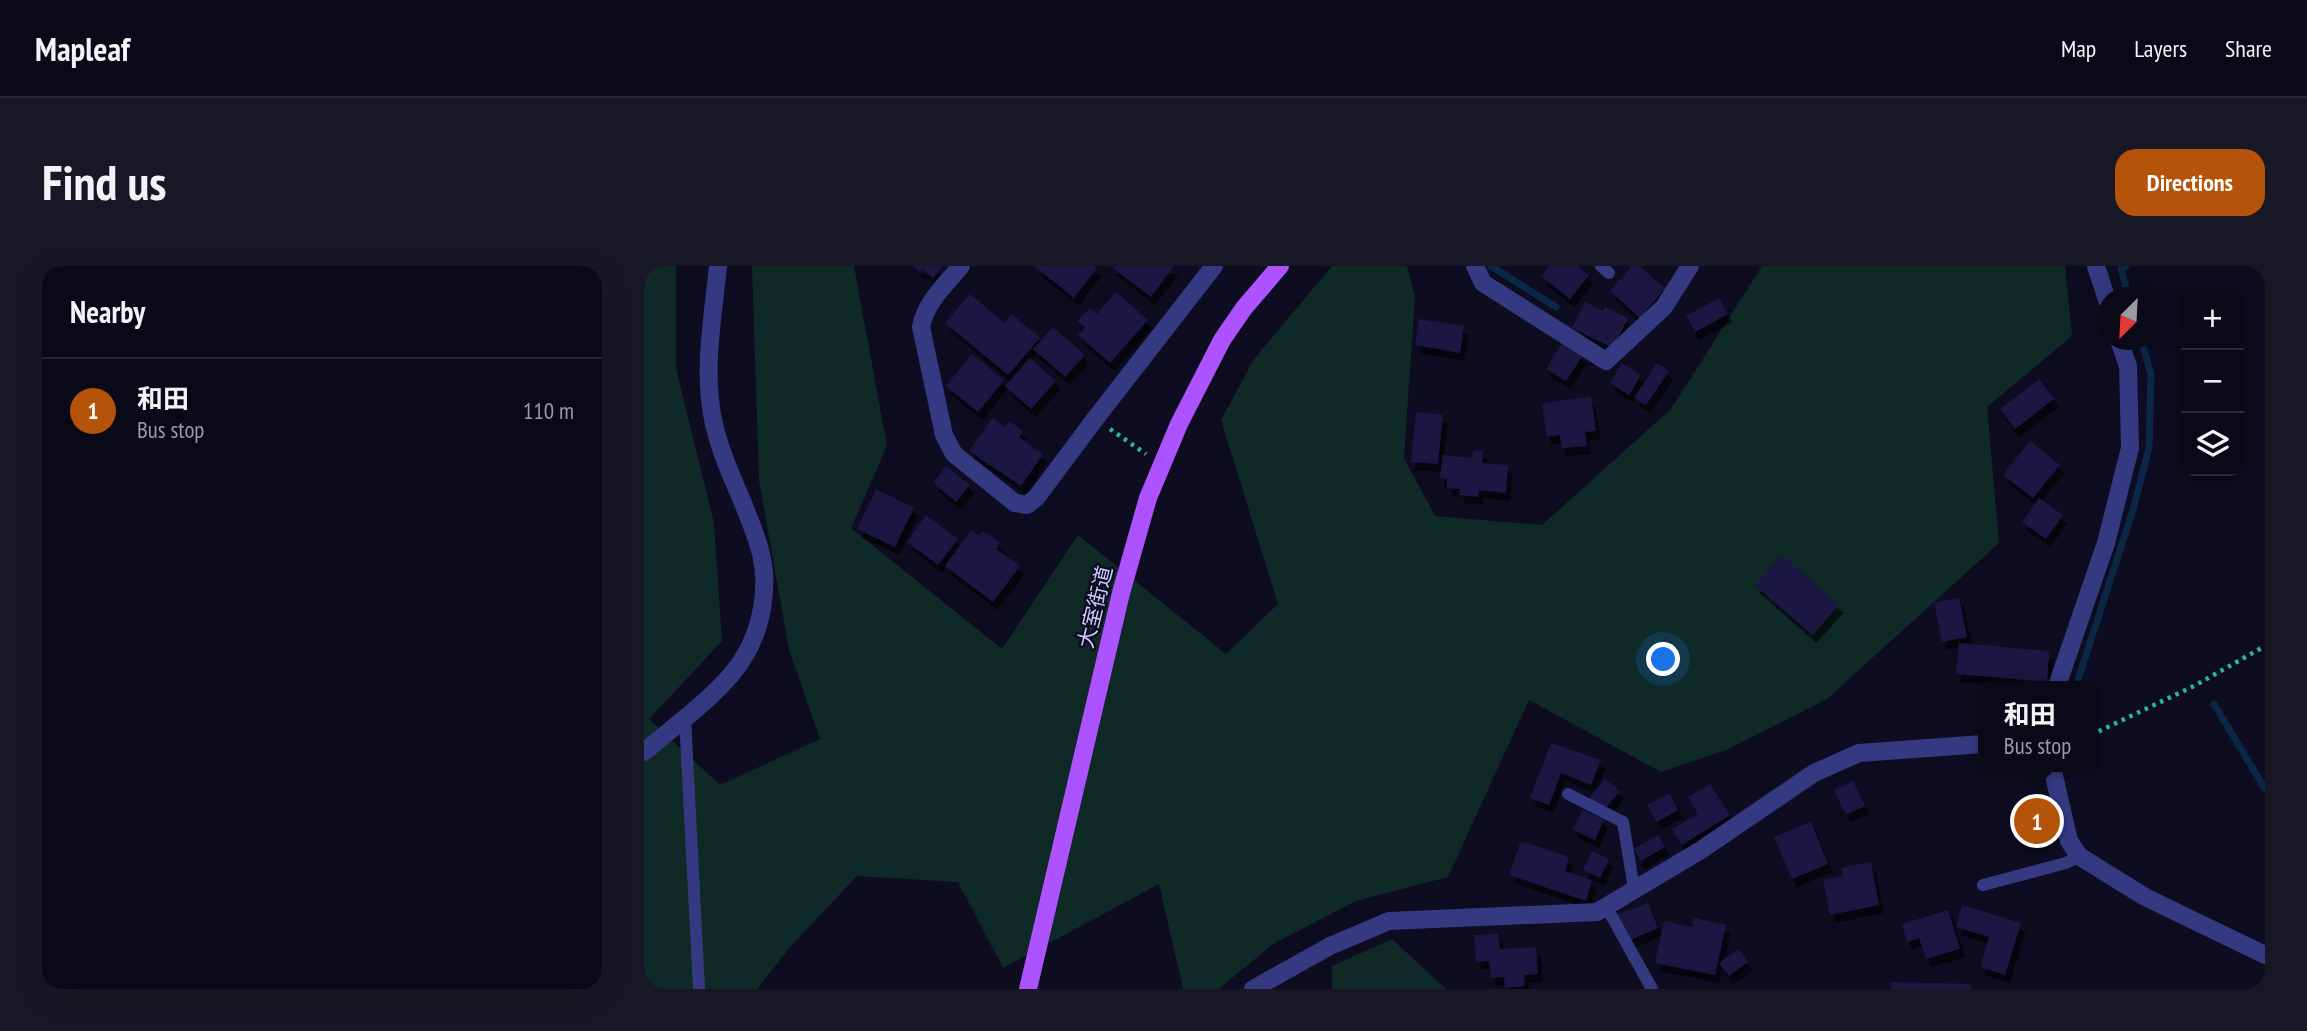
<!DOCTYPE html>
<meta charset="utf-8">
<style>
:root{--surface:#0a0918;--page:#181725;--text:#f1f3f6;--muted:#999aa2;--line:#2a2a37;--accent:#b45309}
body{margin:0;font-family:"PT Sans Narrow","Noto Sans JP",sans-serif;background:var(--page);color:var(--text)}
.controls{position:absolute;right:21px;top:21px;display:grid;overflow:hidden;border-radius:14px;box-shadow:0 7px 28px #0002}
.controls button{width:63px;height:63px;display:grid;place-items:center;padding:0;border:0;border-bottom:2px solid var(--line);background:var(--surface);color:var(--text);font:35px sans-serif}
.compass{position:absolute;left:1453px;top:21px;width:63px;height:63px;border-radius:50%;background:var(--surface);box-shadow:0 7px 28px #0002;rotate:204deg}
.you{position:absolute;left:1020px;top:394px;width:24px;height:24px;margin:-18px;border:5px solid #fff;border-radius:50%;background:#1a73e8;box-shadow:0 0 0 10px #1a73e833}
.badge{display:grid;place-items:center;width:46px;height:46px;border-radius:50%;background:var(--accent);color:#fff;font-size:23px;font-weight:700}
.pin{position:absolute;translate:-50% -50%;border:4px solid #fff;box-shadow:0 2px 7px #0006}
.popup{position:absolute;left:1334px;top:415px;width:119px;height:91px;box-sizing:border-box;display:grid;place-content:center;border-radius:14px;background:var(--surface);filter:drop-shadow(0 2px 5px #0005);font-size:23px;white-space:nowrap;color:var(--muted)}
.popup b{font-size:26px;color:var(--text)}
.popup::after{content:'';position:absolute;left:50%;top:100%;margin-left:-14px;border:14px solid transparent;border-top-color:var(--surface)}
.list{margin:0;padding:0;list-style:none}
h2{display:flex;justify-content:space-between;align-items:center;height:91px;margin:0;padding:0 28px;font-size:30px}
h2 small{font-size:23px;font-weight:400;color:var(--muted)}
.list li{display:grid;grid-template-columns:46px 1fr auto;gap:21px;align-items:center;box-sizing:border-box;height:105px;padding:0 28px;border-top:2px solid var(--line)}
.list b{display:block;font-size:26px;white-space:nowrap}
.list p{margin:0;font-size:23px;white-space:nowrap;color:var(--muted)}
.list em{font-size:23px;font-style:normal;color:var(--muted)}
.icon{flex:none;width:38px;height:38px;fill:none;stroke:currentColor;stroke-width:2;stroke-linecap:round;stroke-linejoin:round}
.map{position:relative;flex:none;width:1621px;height:723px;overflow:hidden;border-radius:21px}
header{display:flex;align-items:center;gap:42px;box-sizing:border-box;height:98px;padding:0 35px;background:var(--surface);border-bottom:2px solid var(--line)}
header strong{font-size:33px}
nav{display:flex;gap:38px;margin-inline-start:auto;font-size:24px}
.intro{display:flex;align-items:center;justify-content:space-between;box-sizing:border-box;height:168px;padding:0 42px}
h1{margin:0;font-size:49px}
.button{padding:18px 32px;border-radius:21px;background:var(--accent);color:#fff;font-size:24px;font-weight:700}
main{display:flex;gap:42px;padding:0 42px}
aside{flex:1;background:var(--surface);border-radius:21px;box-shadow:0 7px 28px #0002}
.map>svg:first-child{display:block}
.green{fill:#0f2a26}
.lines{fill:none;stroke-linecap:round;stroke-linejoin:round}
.stream{stroke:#0a2746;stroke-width:7}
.building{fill:#1b1742;filter:url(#shadow)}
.path{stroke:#28b69f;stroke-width:4.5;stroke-dasharray:3.5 5;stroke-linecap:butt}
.service{stroke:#353981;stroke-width:12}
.minor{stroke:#353981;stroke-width:18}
.tertiary{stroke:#353981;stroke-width:18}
.primary{stroke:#ad52ff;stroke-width:18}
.labels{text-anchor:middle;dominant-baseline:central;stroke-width:5;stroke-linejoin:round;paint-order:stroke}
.street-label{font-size:21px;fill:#cbcbff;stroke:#0d0c20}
</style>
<header>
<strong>Mapleaf</strong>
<nav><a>Map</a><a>Layers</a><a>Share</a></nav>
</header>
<div class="intro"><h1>Find us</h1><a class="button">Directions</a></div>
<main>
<aside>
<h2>Nearby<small></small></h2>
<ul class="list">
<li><span class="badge">1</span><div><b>和田</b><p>Bus stop</p></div><em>110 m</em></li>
</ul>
</aside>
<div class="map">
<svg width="1621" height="723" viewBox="0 0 1621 723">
<defs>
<filter id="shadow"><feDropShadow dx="4.5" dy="8" stdDeviation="0" flood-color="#0009"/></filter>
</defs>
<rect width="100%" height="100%" fill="#0d0c20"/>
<path class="green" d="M0,0H32V102L70,257L78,375L5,453L76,519L176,473L145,384L115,214L108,0H210L243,180L207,262L358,383L434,269L582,388L634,338L577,154L610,93L688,0H763L771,31L760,192L791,250L898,259L1027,143L1118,0H1421L1428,70L1343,141L1355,277L1183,433L1082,484L1017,506L885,434L804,611L712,635L629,678L575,723H539L515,618L359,702L314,616L213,610L146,681L113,723H0Z
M748,673L802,723H688V700Z"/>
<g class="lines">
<path class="stream" d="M847,0L912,41
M1482,0L1477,3L1485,32
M1432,420L1489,244L1505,181L1507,108L1497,74
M1570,438L1621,523"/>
</g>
<path class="building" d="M269,0H299L289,12L278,3L276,6Z
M390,0H450L453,2L430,32Z
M466,0H530L507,31Z
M905,0H933L945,9L926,33L897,10Z
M988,0H995L1021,22L996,52L966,25Z
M472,26L504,54L466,97L434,69L441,61L433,55L446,42L453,48Z
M326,28L360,57L368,48L396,72L364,109L301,57Z
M1075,32L1084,48L1051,66L1042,50Z
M941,36L959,45L961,41L984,52L969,82L928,62Z
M775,53L820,60L816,87L771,79Z
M409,61L441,89L421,111L389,83Z
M918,77L939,89L922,115L902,103Z
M328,88L360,114L334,146L302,120Z
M386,92L412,115L387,143L361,120Z
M978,97L997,109L985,129L966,117Z
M1013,97L1025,105L1002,139L990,132Z
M1395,113L1410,133L1371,163L1356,143Z
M947,131L952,165L941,166L943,180L918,182L916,169L903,171L898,137Z
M772,146L799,149L794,198L767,196Z
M348,152L361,161L365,155L379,165L375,171L399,188L377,220L325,185Z
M1386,175L1416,199L1389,232L1359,209Z
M829,184L839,185L838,197L864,199L862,227L835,224L834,231L815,229L816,223L803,222V213L796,212L799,189L828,192Z
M302,200L326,219L312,236L289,217Z
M232,223L270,242L251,281L213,263Z
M1395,232L1419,249L1402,273L1378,256Z
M282,249L314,273L294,299L263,276Z
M327,264L335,270L339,265L356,277L352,283L376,300L349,336L301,300Z
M1138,289L1195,339L1168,369L1111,319Z
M1315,332L1323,371L1298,376L1290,337Z
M1315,377L1405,385L1403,416L1312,408Z
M907,477L957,494L947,519L917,507L905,539L886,532Z
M961,513L976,525L960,544L945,532Z
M1209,515L1221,540L1202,549L1190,524Z
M1066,518L1086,549L1038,579L1028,563L1054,548L1044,531Z
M1025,527L1034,544L1013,556L1003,539Z
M938,544L960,553L951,574L929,564Z
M1167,556L1184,598L1148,613L1130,571Z
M1014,569L1021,581L997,595L990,583Z
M877,575L925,591L921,605L948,614L942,635L865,609Z
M948,585L965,593L956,612L939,604Z
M1227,596L1235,639L1186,649L1179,614L1199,610L1197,602Z
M1004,637L1014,662L984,675L973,649Z
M1318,639L1377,657L1361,709L1336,701L1345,671L1312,661Z
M1304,644L1316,683L1282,693L1275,672L1263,676L1258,658Z
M1050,652L1082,659L1071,709L1011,697L1020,655L1048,661Z
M854,668L856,683L892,681L894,708L880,709L881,720L861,722L860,711L847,712L845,695L832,696L830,669Z
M1094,683L1104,696L1085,710L1075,697Z
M1247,716L1327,718V723H1247Z"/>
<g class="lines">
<path class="path" d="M466,163L502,188
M1447,469L1550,420L1621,380"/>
<path class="service" d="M957,0L965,7
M41,451L55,723
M924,528L979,556L990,623
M1339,619L1422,597L1435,590
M962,640L1008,723"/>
<path class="minor" d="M317,0C302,18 281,37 277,61L300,169L310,188L371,237L383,239L392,232L451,153L570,0
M831,0L839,17L962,95L1020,41L1046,0
M1452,0L1464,37
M1413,420L1462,277L1486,182L1484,100L1475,74
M0,486C30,460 80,425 100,391C118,362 125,321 117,288C106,244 80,203 70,158C58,106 69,52 74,0
M609,723L686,680L745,655L953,646L1057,584L1170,507L1215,487L1339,478"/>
<path class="tertiary" d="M1408,501L1425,575L1435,590L1501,631L1621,689"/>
<path class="primary" d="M384,723L477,327L504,232L535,158L578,74L600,42L636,0"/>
</g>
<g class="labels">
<g class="street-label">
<text transform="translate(451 341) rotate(-76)">大室街道</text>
</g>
</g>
</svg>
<div class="controls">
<button>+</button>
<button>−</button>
<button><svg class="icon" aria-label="layers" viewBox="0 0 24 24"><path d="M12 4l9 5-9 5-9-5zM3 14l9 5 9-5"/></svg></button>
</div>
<svg class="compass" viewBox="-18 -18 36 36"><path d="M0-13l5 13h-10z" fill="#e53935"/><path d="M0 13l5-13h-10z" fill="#999aa2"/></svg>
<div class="you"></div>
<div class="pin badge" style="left:1393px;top:555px">1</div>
<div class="popup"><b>和田</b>Bus stop</div>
</div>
</main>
